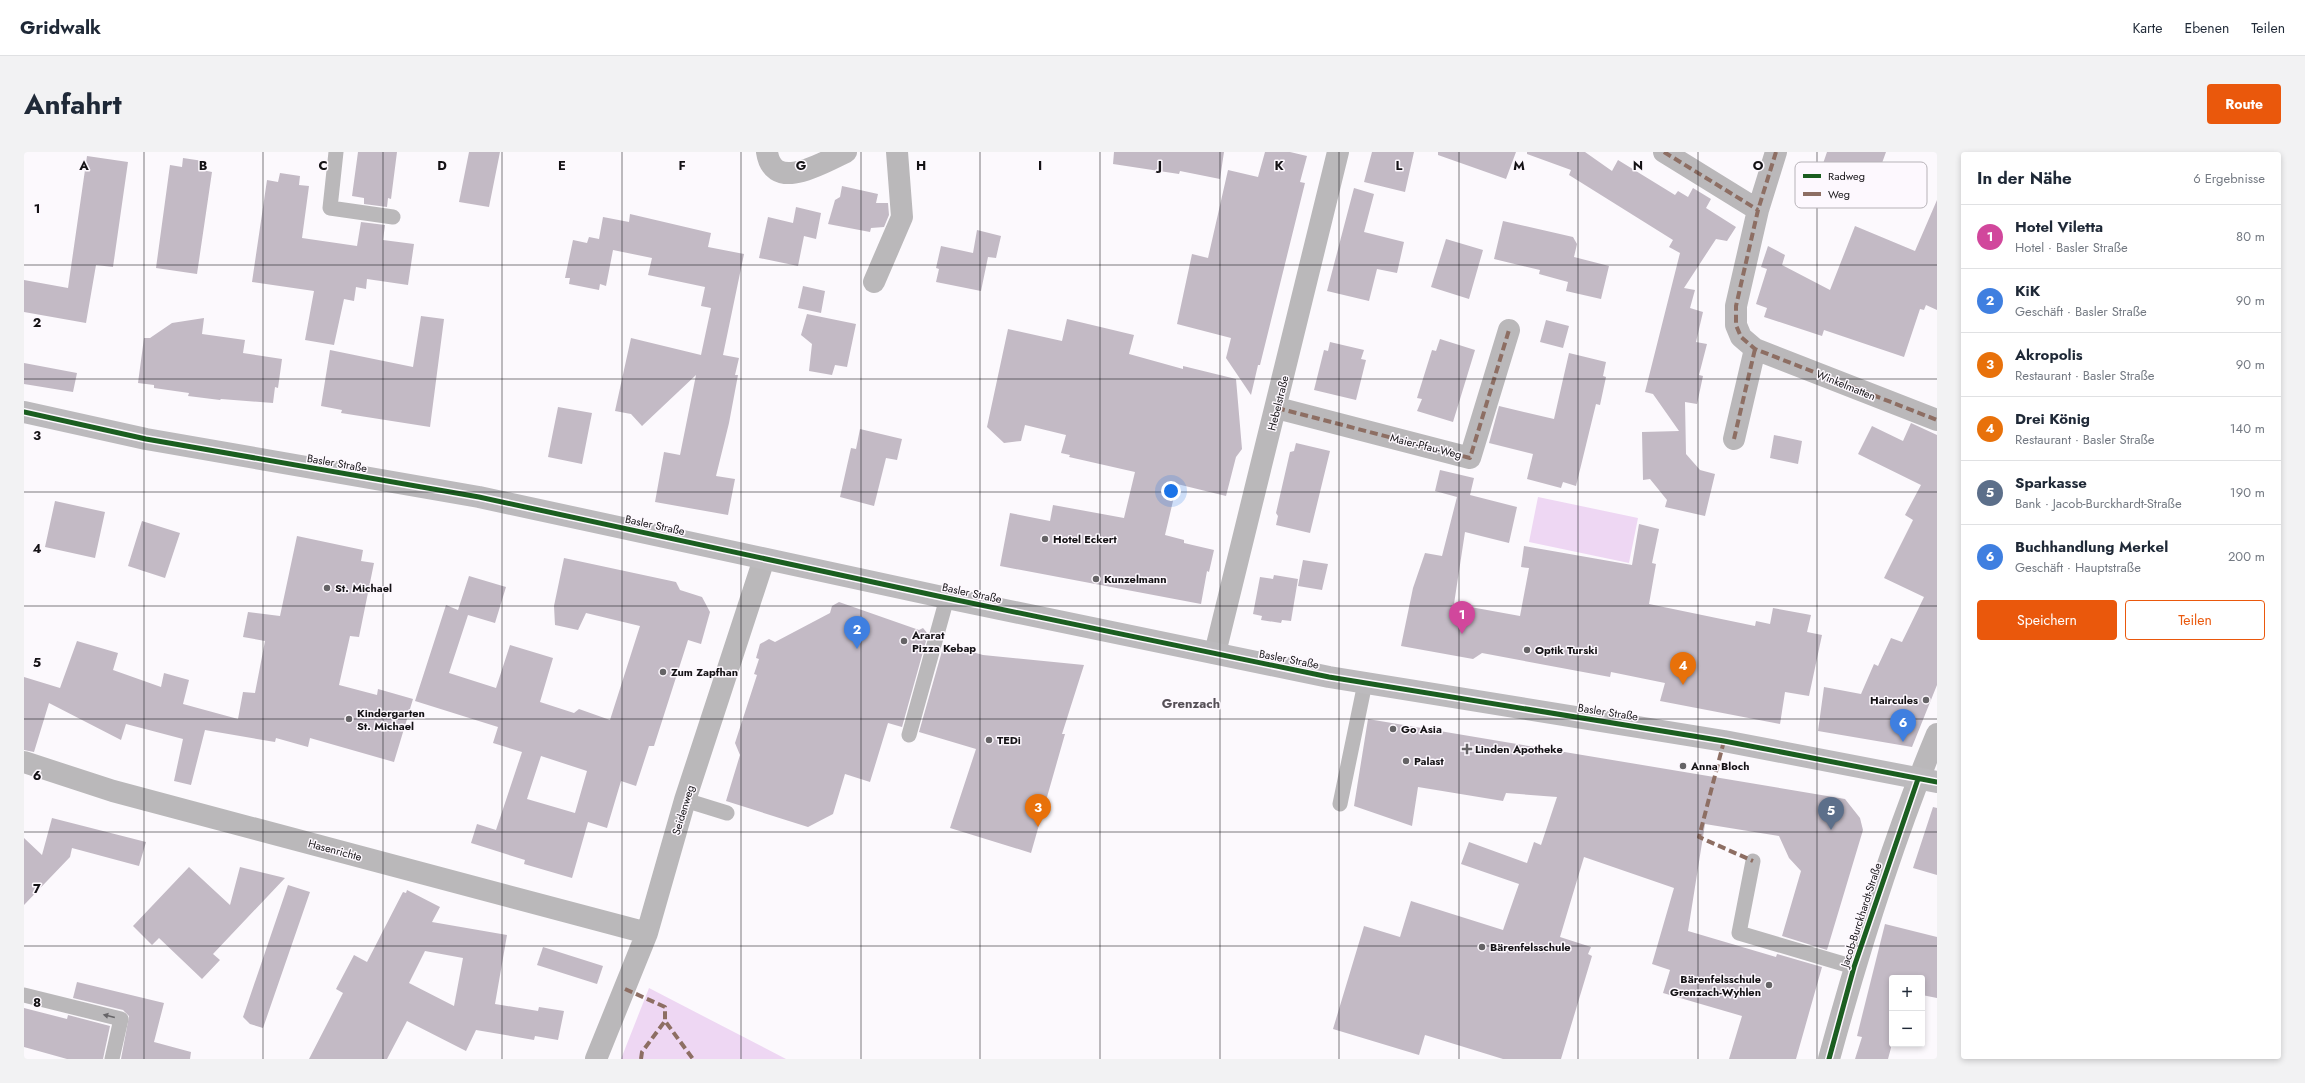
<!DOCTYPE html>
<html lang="de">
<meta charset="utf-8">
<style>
:root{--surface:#fff;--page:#f2f2f3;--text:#1f2937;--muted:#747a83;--line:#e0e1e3;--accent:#ea580c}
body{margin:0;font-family:Jost,sans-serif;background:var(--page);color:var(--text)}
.controls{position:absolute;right:12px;bottom:12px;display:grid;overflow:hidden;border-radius:4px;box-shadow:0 2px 6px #0003}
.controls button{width:36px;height:36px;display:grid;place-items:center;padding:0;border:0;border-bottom:1px solid var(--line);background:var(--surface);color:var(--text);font:20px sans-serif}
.you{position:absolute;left:1147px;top:339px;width:14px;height:14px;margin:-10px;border:3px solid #fff;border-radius:50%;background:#1a73e8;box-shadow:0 0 0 6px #1a73e833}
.badge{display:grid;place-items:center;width:26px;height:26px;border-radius:50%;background:var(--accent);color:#fff;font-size:13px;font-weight:700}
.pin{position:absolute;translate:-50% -33px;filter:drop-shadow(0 1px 2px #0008)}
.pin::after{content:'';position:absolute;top:21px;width:14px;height:12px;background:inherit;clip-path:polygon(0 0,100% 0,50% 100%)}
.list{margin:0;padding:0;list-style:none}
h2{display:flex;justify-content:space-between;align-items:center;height:52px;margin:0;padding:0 16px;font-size:17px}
h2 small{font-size:13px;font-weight:400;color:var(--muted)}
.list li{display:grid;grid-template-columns:26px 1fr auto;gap:12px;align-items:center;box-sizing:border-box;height:64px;padding:0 16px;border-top:1px solid var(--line)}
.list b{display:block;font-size:15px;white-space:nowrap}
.list p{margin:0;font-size:13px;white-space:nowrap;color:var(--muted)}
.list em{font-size:13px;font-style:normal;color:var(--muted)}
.actions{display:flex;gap:8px;padding:12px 16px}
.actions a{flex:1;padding:9px 0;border:1px solid var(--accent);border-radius:4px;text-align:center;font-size:14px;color:var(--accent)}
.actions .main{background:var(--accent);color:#fff}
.map{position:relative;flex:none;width:1913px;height:907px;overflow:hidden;border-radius:4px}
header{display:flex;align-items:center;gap:24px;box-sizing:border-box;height:56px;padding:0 20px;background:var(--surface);border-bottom:1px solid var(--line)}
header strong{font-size:19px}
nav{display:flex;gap:22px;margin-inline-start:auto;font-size:14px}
.intro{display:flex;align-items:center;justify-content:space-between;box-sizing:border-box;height:96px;padding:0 24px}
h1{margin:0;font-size:28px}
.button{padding:10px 18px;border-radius:4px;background:var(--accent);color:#fff;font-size:14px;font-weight:700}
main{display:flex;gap:24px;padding:0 24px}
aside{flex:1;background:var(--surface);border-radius:4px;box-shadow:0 2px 6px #0003}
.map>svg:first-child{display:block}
.green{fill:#eed7f3}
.building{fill:#c3bac5;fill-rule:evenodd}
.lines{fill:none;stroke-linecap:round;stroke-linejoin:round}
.service{stroke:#bab8ba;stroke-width:15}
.minor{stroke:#bab8ba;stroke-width:22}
.primary{stroke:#bcbabd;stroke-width:22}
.quiet{stroke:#8d6e63;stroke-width:4;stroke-dasharray:8 4;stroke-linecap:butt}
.cycleway-casing{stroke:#fdf8fe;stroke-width:8}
.cycleway{stroke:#1b5e20;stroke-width:5}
.oneway{fill:#676568}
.grid{fill:none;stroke:#141215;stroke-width:1;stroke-opacity:0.55}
.poi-dot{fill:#656366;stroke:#fdf8fe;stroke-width:1.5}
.labels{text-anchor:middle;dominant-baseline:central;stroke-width:3;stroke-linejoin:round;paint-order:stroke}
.street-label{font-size:11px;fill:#141215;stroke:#fdf8fe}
.poi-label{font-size:11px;font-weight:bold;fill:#141215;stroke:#fdf8fe;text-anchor:start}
.quarter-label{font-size:13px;font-weight:bold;fill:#554f56;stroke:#fdf8fe}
.key{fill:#fdf8fe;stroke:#b7b3b8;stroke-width:1}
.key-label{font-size:11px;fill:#141215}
.grid-label{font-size:13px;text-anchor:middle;font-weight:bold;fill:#141215;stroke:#fdf8fe;stroke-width:3;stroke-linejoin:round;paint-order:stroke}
</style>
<header>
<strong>Gridwalk</strong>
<nav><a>Karte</a><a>Ebenen</a><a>Teilen</a></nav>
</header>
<div class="intro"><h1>Anfahrt</h1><a class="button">Route</a></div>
<main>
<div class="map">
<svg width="1913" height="907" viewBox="0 0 1913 907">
<rect width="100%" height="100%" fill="#fcf9fd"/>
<path class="green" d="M1514,345L1614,366L1605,411L1505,390Z
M625,836L762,907H597Z"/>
<path class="building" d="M334,0H373L367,47L364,46L363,55L340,52V46L328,44Z
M445,0H476L465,55L435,50Z
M1090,0H1200L1196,27L1156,19L1155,22L1089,12Z
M1241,0H1266L1283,4L1276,30L1281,31L1236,213H1234L1227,243L1202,206L1207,186L1153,172L1168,102L1184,106L1204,18L1234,25Z
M1348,0H1390L1381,40L1340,30Z
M1414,0H1492L1482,27L1414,3Z
M1503,0H1561L1588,19L1594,8L1651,43L1654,39L1664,45L1669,36L1687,47L1682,56L1712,75L1703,89L1692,87L1660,136L1671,138L1666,156L1679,160L1672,190L1683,192L1675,223L1679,224L1673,252L1661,250L1662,302L1676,318L1691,322L1681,364L1641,355L1643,348L1626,327L1619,328L1618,280L1655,279L1629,242L1621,240L1656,101L1645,95L1649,88L1545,23L1547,18L1503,2Z
M1803,0H1862L1845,47L1793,29Z
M63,4L104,10L89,115L72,113L62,171L0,160V128L44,136Z
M159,6L179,9L178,18L188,20L173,122L132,116L146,13L158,15Z
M256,21L276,24L275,33L285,34L278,86L333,94L337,70L361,73L359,88L390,92L384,133L343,127L342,137L332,135L330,149L320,147L310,193L281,188L290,139L228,130L243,28L254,30Z
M818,34L854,42L852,51H864L865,63L860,75L847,76L846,80L804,72L811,48L816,45Z
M1330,36L1350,42L1340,80L1380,90L1373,121L1353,117L1345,149L1303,139Z
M1913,48V158L1902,153L1900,158L1896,157L1880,205L1800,178L1798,184L1740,165L1743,156L1732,152L1743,117L1737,115L1744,94L1761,103L1758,113L1806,138L1831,74L1891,99Z
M772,55L797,61L792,87L780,84L774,114L735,106L744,65L769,71Z
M606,62L687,81L684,95L720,102L699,203L715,206L711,223H714L705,271L692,324L711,327L704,363L631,350L640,300L656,303L672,223L618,274L607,262L591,259L607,186L677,203L687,156L677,154L681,135L624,123L628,106L589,98L582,134L576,132L575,138L545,132L546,126H541L549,88L563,91L565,85L575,87L579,65L605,70Z
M1479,69L1549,85L1553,92L1550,105L1585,114L1577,147L1542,139L1544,130L1515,122L1516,118L1470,107Z
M953,78L977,84L972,106L964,105L957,139L912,130L915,117L912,116L917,94L949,101Z
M1422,87L1459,98L1445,147L1407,135Z
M779,134L801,139L797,161L774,156Z
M783,162L832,172L823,215L811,213L808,223L785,219L788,192L777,183Z
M397,164L420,167L406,275L317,261L318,258L297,254L306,198L389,215Z
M180,166L178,182L221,188L219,201L258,207L254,236L251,235L249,251L197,247L196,248L164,244L165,241L130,236V233L114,231L120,186H126L148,171Z
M1043,167L1110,183L1105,202L1159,217V214L1212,227L1218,297L1212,305L1202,344L1153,332L1141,383L1160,388V391L1190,398L1185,420L1183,419L1177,452L976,414L986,361L1026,369L1029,353L1100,366L1111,320L1045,305L1046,303L1037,301L1042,283L1001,273L997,289L980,291L963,275L984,177L1038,189Z
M1522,168L1545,174L1539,196L1516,190Z
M1416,187L1451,198L1429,270L1393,259L1398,247L1393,246L1408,198L1412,199Z
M1306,190L1340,198L1337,207L1342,208L1332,248L1290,238L1300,198L1304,199Z
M1545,201L1582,210L1579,224L1582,225L1576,253L1572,252L1552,334L1539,330L1537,336L1503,327L1509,302L1465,291L1475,254L1530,267Z
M0,211L53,221L49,240L0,232Z
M534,255L568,261L558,312L524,305Z
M1887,271L1913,283V533L1888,595L1794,579L1800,535L1837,542L1850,512L1854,514L1867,486L1878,490L1900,445L1860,426L1889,368L1881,363L1897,333L1834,302L1848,274L1879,289Z
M836,277L878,287L873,308L862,306L850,354L816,345L827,296L832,297Z
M1750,283L1778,289L1774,312L1746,306Z
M1272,291L1306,299L1286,381L1252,373L1254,364L1252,361L1266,300L1270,299Z
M1416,318L1450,326L1446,343L1493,355L1485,391L1441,380L1430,452L1496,464L1505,416L1497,415L1500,394L1608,413L1615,372L1635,377L1628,411L1632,412L1625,452L1731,474L1732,469L1746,472L1749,456L1787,463L1783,480L1798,483L1785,544L1761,540L1756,572L1636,549L1641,531L1587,520L1586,525L1458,501L1449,507L1377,494L1389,436L1401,401L1418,404L1433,345L1411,339Z
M31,349L81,360L71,406L21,395Z
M118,369L156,381L141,426L104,414Z
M273,384L339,398L337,409L350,411L335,485L326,484L315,533L353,543L354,537L389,547L370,610L286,586L284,595L252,586L251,590L181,578L167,633L150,629L159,587L102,572L97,588L25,551L10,600L0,598V525L36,536L53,489L94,501L89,518L137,535L140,521L165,528L159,552L214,567L219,540L231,541L241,489L219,485L224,460L256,464Z
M540,406L652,430L656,438L678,445L686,460L677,492L664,488L630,594H625L612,634L597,629L583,676L564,670L548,726L500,712L501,708L447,691L453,672L472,678L498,600L469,591L474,575L391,549L422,453L434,458L445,424L482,435L471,471L444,463L425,521L472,536L486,493L529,506L516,550L550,561L555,557L586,568L616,474L562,461L554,478L531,473L530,454ZM517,604L563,619L551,661L503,647Z
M1279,408L1304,412L1298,438L1274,434Z
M1250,423L1274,427L1267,469L1258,468L1257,471L1237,468L1238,464L1229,462L1236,425L1249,427Z
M815,450L895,478L899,476L904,482L878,575L864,571L846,630L821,622L809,662L784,675L702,649L716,603L711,591L733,523L730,522L735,507L732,506L736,492L745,487L751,490L806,461L808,454Z
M920,492L959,503L1060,513L1038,582H1041L1007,701L926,676L952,597L895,580Z
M1344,567L1821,647L1836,666L1839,678L1803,798L1758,784L1777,719L1765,706L1755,684L1681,672L1664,779L1752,805L1753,802L1798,815L1772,907H1705L1718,864L1639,841L1646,818L1628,812L1650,736L1560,705L1536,785L1567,795L1564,802L1568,804L1537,907H1479L1401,883L1395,903L1309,877L1340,774L1376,785L1387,749L1479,778L1495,732L1437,712L1445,690L1503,711L1510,690L1517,693L1533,645L1482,641L1479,649L1394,635L1388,674L1330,654Z
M1909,655L1913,656V723L1889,716Z
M28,666L122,690L115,714L48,696L46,705L0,753V686L18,703Z
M165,715L206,753L216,715L261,726L189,802L196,808L178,827L135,786L128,793L109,774Z
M264,733L286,740L239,876L226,872L219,865Z
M383,738L416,755L408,770L483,783L471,852L514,859L515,855L540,859L534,888L511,884L510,888L452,878L442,899L383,869L363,907H285L319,841L312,837L330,803L343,810L379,740L382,741ZM401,799L439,806L430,854L385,831Z
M1861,772L1913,785V846L1898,843V826H1868V892L1864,907H1831L1838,885L1833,884Z
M519,795L579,814L573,832L513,813Z
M53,830L140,851L130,890L167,900L166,907H97L105,864L99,858L49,846Z
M0,856L43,867L44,863L86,874L79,907H43L0,895Z"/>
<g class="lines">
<path class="service" d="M312,0L306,56L369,65
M885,583L923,446
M661,648L703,661
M1316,652L1341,531
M1729,709L1715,781L1830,815
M0,843L97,867L88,907"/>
<path class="minor" d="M743,0C749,42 800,10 822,0
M1640,0L1734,58
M1752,0L1734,58L1712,154V173L1717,185L1731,197L1913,268
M850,130L878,65L873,0
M1253,256L1446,306L1485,178
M1710,287L1731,197
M1191,501L1314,0
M0,610L89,639L623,781
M572,907L623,781L661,648L740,407
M1805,907C1835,797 1869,687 1913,582"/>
<path class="primary" d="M0,260L122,287L455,345L923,446L1305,525L1700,589L1913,630"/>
<path class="quiet" d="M1640,0L1734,58
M1752,0L1734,58L1712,154V173L1717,185L1731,197L1913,268
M1253,256L1446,306L1485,178
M1710,287L1731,197
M1700,589L1675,685L1729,709
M601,837L641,855V869L669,907
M617,907L618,900L641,869"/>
<defs>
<path id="cycleway" d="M0,260L122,287L455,345L923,446L1305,525L1700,589L1913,630
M1805,907L1830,815L1894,627"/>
</defs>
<use href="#cycleway" class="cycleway-casing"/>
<use href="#cycleway" class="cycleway"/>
</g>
<defs><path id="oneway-solid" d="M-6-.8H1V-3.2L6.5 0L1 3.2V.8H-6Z"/></defs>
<use class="oneway" href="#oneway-solid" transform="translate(85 864) rotate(-166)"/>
<path class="grid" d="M120,0V907M239,0V907M359,0V907M478,0V907M598,0V907M717,0V907M837,0V907M956,0V907M1076,0V907M1196,0V907M1315,0V907M1435,0V907M1554,0V907M1674,0V907M1793,0V907M0,113H1913M0,227H1913M0,340H1913M0,454H1913M0,567H1913M0,680H1913M0,794H1913"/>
<g class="poi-dot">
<circle cx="1021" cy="387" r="4"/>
<circle cx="1072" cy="427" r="4"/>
<circle cx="303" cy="436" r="4"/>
<circle cx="880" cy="489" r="4"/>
<circle cx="1503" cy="498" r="4"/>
<circle cx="639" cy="520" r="4"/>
<circle cx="1902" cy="548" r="4"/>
<circle cx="325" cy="567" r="4"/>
<circle cx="1369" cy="577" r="4"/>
<circle cx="965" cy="588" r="4"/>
<path d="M1441 591h4v4h4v4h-4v4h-4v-4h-4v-4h4z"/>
<circle cx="1382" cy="609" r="4"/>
<circle cx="1659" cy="614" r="4"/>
<circle cx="1458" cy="795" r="4"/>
<circle cx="1745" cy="833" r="4"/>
</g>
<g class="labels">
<g class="street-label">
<text transform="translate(1822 233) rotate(22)">Winkelmatten</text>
<text transform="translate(1254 251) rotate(-76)">Hebelstraße</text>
<text transform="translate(1402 294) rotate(14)">Maier-Pfau-Weg</text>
<text transform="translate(313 311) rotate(10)">Basler Straße</text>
<text transform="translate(631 373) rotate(12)">Basler Straße</text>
<text transform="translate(948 441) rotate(12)">Basler Straße</text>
<text transform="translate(1265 507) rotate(11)">Basler Straße</text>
<text transform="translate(1584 560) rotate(9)">Basler Straße</text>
<text transform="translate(659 658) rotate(-73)">Seidenweg</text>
<text transform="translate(311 698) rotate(15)">Hasenrichte</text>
<text transform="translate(1837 763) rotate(-72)">Jacob-Burckhardt-Straße</text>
</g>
<g class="poi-label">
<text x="1029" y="387">Hotel Eckert</text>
<text x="1080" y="427">Kunzelmann</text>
<text x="311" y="436">St. Michael</text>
<text x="888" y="483">Ararat<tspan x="888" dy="13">Pizza Kebap</tspan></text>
<text x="1511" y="498">Optik Turski</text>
<text x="647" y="520">Zum Zapfhan</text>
<text x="1894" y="548" text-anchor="end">Haircules</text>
<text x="333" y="561">Kindergarten<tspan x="333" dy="13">St. Michael</tspan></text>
<text x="1377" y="577">Go Asia</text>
<text x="973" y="588">TEDi</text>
<text x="1451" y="597">Linden Apotheke</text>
<text x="1390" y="609">Palast</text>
<text x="1667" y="614">Anna Bloch</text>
<text x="1466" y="795">Bärenfelsschule</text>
<text x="1737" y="827" text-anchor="end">Bärenfelsschule<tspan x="1737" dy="13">Grenzach-Wyhlen</tspan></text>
</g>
<g class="quarter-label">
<text x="1167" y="551">Grenzach</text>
</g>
</g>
<rect x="1771" y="10" width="132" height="46" rx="6" class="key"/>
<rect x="1779" y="22" width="18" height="4" fill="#1b5e20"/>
<rect x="1779" y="40" width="18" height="4" fill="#8d6e63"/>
<g class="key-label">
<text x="1804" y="28">Radweg</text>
<text x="1804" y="46">Weg</text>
</g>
<g class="grid-label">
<text x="60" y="18">A</text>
<text x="179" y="18">B</text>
<text x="299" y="18">C</text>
<text x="418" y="18">D</text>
<text x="538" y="18">E</text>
<text x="658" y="18">F</text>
<text x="777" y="18">G</text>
<text x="897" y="18">H</text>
<text x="1016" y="18">I</text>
<text x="1136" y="18">J</text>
<text x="1255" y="18">K</text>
<text x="1375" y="18">L</text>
<text x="1495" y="18">M</text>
<text x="1614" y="18">N</text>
<text x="1734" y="18">O</text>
<text x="13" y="61">1</text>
<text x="13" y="175">2</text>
<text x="13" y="288">3</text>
<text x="13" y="401">4</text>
<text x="13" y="515">5</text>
<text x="13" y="628">6</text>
<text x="13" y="741">7</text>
<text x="13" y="855">8</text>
</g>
</svg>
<div class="controls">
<button>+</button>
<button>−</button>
</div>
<div class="you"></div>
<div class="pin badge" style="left:1438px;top:482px;background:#d1479c">1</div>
<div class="pin badge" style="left:833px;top:497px;background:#3f7fe0">2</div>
<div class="pin badge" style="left:1014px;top:675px;background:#e8710a">3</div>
<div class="pin badge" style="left:1659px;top:533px;background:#e8710a">4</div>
<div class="pin badge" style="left:1807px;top:678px;background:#5c6f8a">5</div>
<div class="pin badge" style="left:1879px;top:590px;background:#3f7fe0">6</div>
</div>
<aside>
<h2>In der Nähe<small>6 Ergebnisse</small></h2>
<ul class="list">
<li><span class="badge" style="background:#d1479c">1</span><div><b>Hotel Viletta</b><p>Hotel · Basler Straße</p></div><em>80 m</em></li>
<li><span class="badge" style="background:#3f7fe0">2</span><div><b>KiK</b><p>Geschäft · Basler Straße</p></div><em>90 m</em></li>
<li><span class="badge" style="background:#e8710a">3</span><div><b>Akropolis</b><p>Restaurant · Basler Straße</p></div><em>90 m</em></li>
<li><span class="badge" style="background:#e8710a">4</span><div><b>Drei König</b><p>Restaurant · Basler Straße</p></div><em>140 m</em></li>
<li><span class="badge" style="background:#5c6f8a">5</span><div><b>Sparkasse</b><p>Bank · Jacob-Burckhardt-Straße</p></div><em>190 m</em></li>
<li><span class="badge" style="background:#3f7fe0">6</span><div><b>Buchhandlung Merkel</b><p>Geschäft · Hauptstraße</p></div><em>200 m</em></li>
</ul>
<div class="actions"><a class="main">Speichern</a><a>Teilen</a></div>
</aside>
</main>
